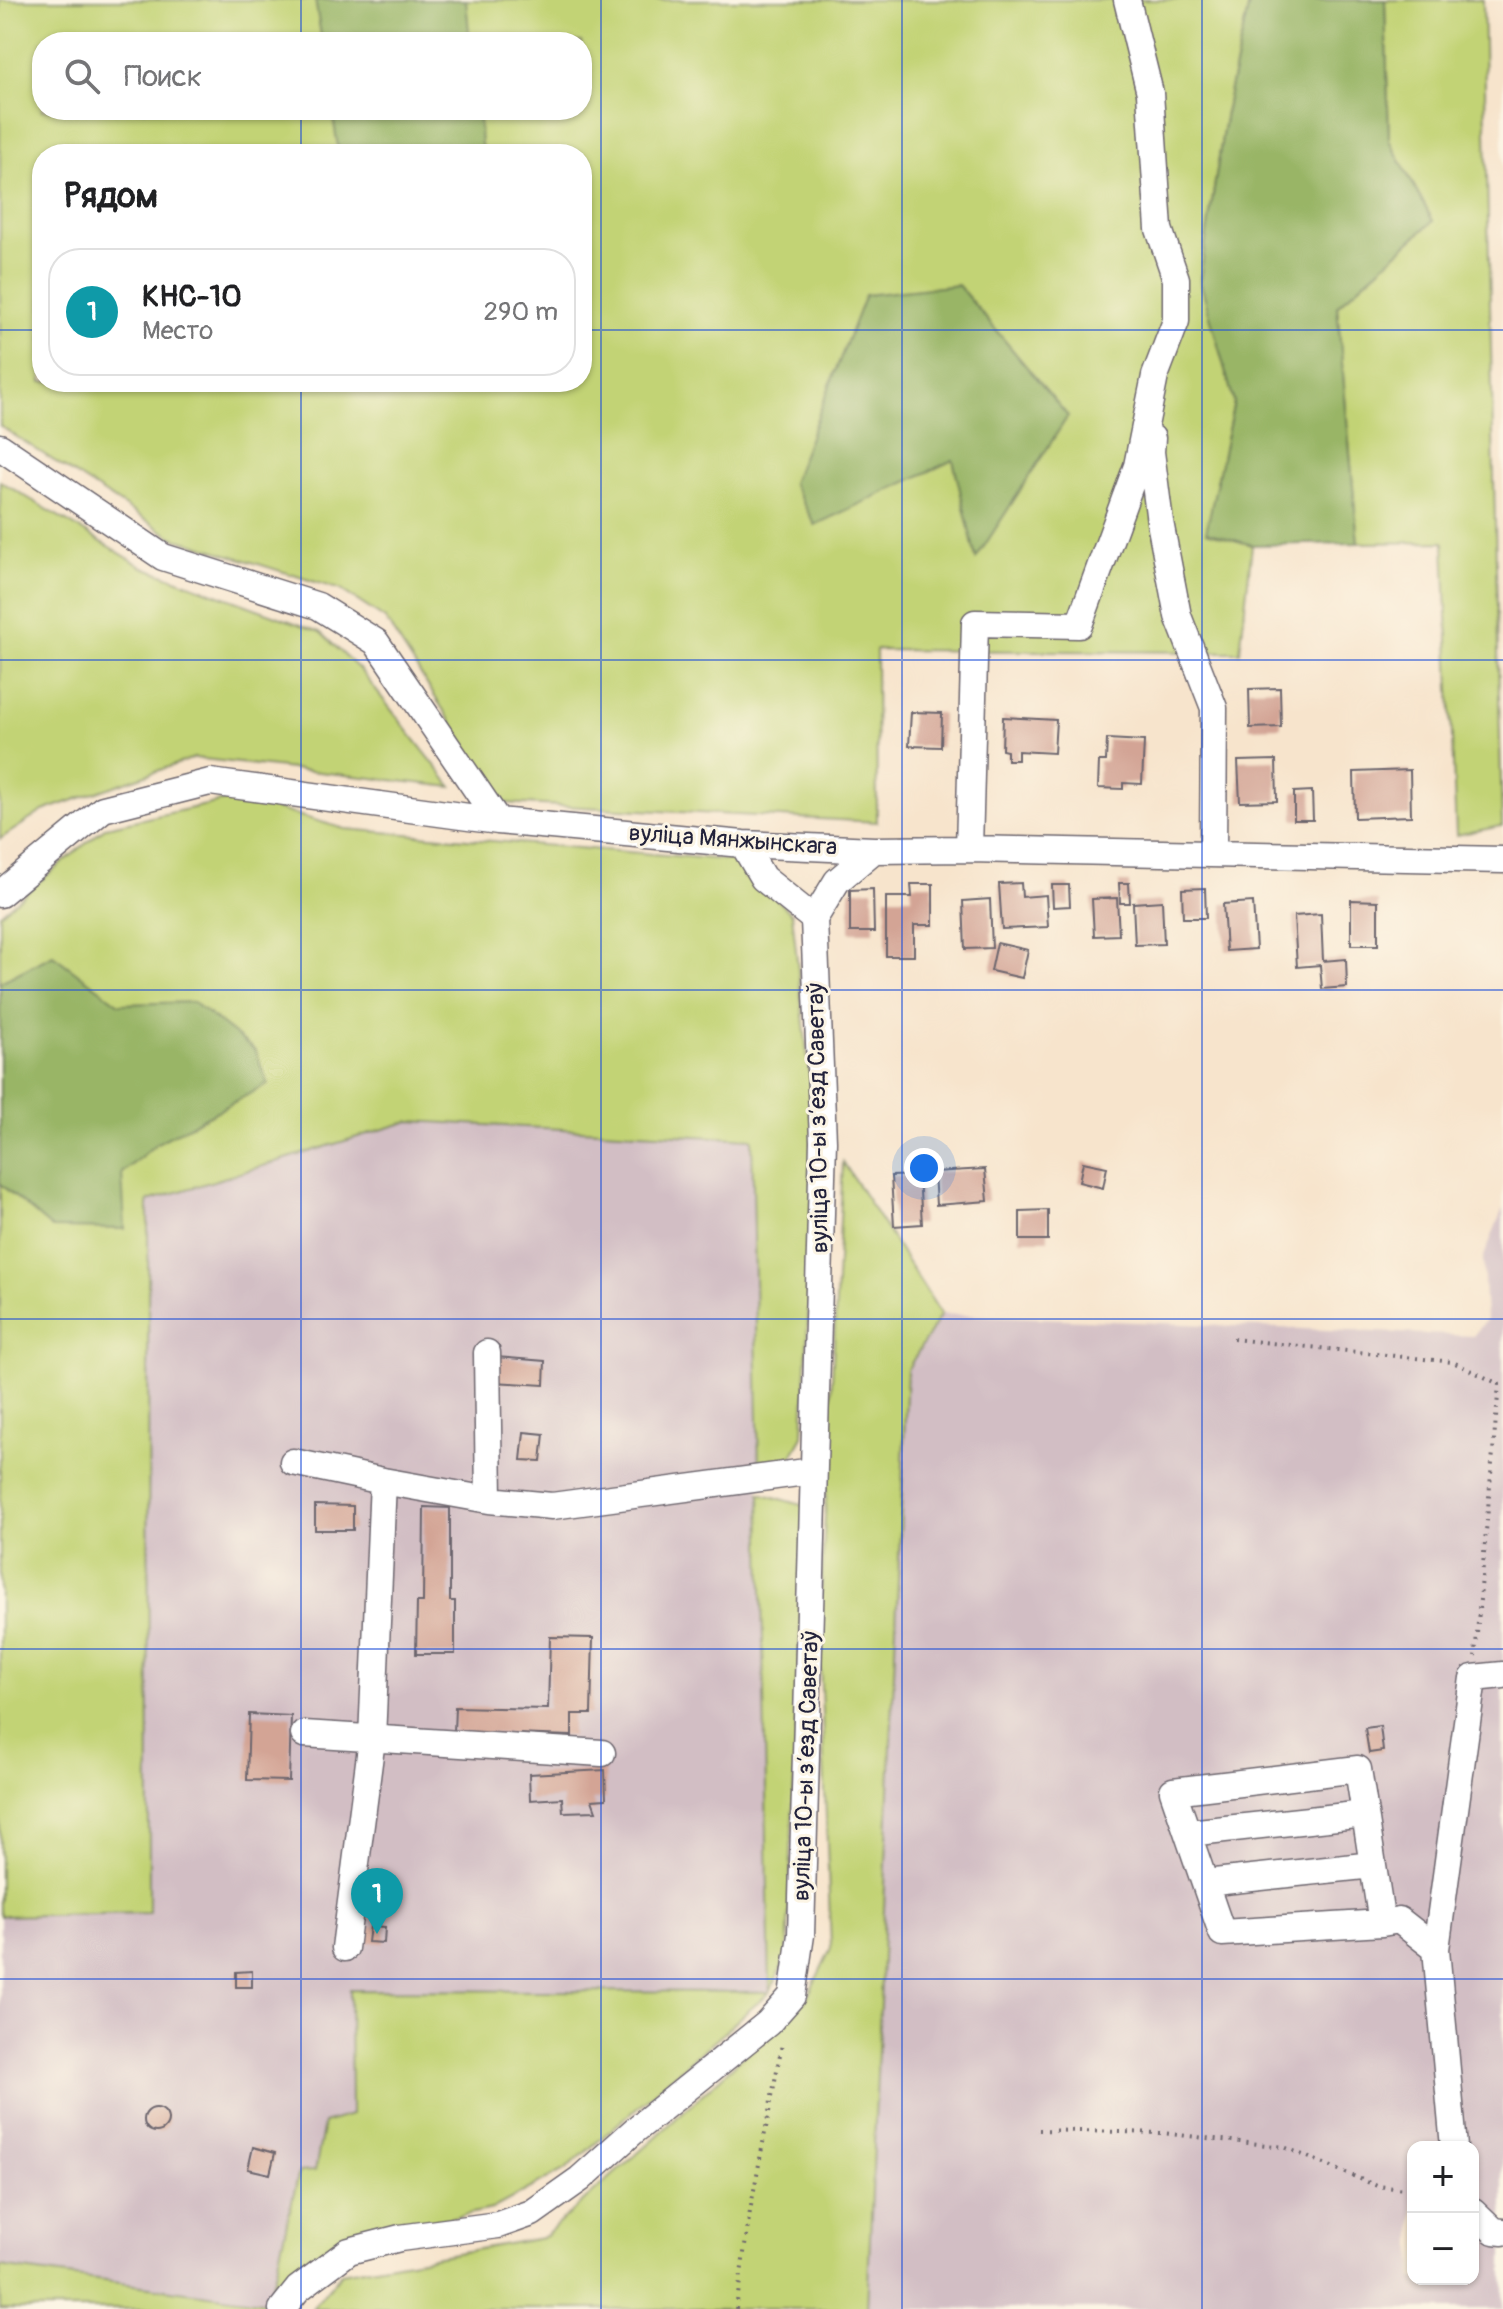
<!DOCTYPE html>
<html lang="ru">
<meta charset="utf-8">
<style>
:root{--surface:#fff;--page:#f6f6f6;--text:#202124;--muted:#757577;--line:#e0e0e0;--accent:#c8321e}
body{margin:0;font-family:Pangolin,sans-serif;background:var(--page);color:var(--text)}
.controls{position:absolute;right:24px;bottom:24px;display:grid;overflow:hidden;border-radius:16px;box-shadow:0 2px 6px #0004}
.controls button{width:72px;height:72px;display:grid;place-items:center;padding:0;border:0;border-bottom:2px solid var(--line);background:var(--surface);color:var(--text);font:40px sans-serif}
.you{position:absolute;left:924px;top:1168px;width:28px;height:28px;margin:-20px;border:6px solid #fff;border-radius:50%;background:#1a73e8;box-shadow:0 0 0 12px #1a73e833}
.badge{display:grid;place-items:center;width:52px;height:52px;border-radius:50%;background:var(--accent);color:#fff;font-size:26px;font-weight:700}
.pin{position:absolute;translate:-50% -66px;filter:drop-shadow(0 2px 4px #0008)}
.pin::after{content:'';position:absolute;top:42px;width:28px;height:24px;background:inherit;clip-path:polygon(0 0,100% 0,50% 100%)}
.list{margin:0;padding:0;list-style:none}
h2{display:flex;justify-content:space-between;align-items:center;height:104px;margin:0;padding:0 32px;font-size:34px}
h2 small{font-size:26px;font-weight:400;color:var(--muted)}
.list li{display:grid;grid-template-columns:52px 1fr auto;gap:24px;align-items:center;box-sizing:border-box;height:128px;margin:0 16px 16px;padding:0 16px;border:2px solid var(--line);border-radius:32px}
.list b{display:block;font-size:30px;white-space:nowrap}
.list p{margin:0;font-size:26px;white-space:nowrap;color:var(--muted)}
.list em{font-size:26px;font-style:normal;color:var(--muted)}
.icon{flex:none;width:44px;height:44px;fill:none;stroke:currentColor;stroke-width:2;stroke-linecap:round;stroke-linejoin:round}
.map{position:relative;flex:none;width:1503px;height:2309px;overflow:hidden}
.search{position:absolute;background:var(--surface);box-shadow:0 2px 6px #0004;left:32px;top:32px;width:560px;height:88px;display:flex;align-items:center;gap:20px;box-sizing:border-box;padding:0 28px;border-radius:32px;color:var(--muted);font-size:30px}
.panel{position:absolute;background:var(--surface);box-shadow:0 2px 6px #0004;left:32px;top:144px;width:560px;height:248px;border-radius:32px}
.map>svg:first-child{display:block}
.industrial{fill:#d2bec4;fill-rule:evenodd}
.green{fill:#c2d375;stroke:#727a58;stroke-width:2;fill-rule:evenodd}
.forest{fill:#99b566;stroke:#5e6c50;stroke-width:2}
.building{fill:#d3a495}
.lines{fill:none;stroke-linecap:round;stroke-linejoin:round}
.minor-casing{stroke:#6d666e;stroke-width:29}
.path{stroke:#6d666e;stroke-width:4;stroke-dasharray:2 6;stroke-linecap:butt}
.minor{stroke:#fff;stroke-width:26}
.grid{fill:none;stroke:#1d4ed8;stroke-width:2;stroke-opacity:0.55}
.labels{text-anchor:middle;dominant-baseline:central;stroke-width:6;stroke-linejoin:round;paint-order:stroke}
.street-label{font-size:24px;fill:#22223b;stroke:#fcf5e5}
</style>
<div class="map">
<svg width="1503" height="2309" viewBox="0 0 1503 2309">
<rect width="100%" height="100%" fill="#fcf5e5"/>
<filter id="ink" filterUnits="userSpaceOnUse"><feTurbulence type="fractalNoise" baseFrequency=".0125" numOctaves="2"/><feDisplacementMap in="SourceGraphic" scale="16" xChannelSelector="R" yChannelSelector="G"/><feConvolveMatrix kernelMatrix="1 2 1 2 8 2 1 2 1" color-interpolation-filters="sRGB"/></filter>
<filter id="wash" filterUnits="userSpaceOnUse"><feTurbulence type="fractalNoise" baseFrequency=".006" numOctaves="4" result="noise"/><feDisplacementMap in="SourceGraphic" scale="32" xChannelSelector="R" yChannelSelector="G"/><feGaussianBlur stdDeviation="1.8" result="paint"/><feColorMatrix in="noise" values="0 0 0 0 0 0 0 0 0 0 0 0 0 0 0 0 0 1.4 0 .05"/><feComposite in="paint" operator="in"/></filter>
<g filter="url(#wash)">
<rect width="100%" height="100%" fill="#f7e4cc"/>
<path class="industrial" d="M410,1121L752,1139L770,1992L350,1990L351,2115L315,2171L299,2173L268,2303L0,2267V1916L149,1913L148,1201Z
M1503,1208V2309H867L907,1370L941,1314L1473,1336L1486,1320L1483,1259ZM1413,2147H1473V2279H1413Z"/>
<path class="green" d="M0,0H1250L1228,98L1200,279L1234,402L1207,531L1252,545L1240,652L876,650L877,822L503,803L385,619L341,590L172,537L0,426ZM42,42H582V110H42ZM42,154H582V382H42Z
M1385,0H1483L1502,826L1456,835L1444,542L1358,543L1337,306L1433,221L1389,140Z
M0,481L143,567L320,632L360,670L452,787L194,758L43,811L0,839Z
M238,798L345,829L738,861L792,914L816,1135L803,1436L789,1461L759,1469L752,1139L410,1121L148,1201L149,1913L0,1916V914L106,827Z
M843,1162L941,1314L907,1370L867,2309H312L341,2273L542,2238L656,2137L808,1996L831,1948L819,1635Z
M760,1493L805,1506L787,1956L770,1992L566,2169L492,2209L343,2240L299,2263L268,2303L266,2309H0V2267L268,2303L299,2172L315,2171L324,2123L351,2115L350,1990L770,1992Z"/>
<path class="forest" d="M315,0H466L470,42H322Z
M1250,0H1385L1389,140L1433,221L1337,306L1358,543L1252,545L1206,532L1234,402L1200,280L1228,98Z
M332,110H478L482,154H339Z
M958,285L1068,416L976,559L953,460L815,525L792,483L865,295Z
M53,955L119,1004L193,1002L255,1050L268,1084L157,1143L122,1173L125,1229L52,1228L0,1184V982Z"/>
<g id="blocks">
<path class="building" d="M1280,688L1281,727L1250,728L1249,689Z
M911,712L942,713L941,747L909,746Z
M1003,717L1056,720L1054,753L1018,751V760H1007V751L1002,750Z
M1107,739L1144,741L1142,784L1123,783V789L1098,788L1099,761H1106Z
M1276,760L1277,801L1240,802L1238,761Z
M1410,770L1411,816L1355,818L1354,772Z
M1312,791L1313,820H1294V792Z
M1021,883L1022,897L1046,895L1048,927L1002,929L999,884Z
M1119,883H1129L1130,903H1120Z
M911,884H933V925H914V956H886V897H912Z
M1052,885H1069L1070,906L1053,907Z
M1205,888L1206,918H1183L1182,889Z
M873,889L874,932H850V890Z
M1117,898L1119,935L1094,936L1092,899Z
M990,899L992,948L965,949L963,901Z
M1351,900L1378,901V945H1351Z
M1162,901L1164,944L1135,945L1133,903Z
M1253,902L1256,949L1226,951L1223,904Z
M1321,914L1323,961L1346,959L1347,987L1322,989L1320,965L1297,967L1294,916Z
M997,943L1028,950L1022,978L991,971Z
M1083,1162L1107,1167L1103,1188L1079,1182Z
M985,1169L988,1201L936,1205L934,1172Z
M919,1175L922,1224L894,1226L891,1176Z
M1048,1210V1240H1020V1211Z
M496,1357L545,1361L544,1385L494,1382Z
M524,1432L544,1434L541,1461L521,1460Z
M315,1505L353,1506V1530H315Z
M424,1507L450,1508V1601H455V1654H416L417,1602H423Z
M550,1637L593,1638L591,1714H572V1736L454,1732L455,1707L548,1709Z
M249,1714L291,1716L289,1781L247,1780Z
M1380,1726L1383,1751L1369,1753L1365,1728Z
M605,1770L606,1799L592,1800L596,1811L563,1812L562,1798L530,1800L529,1774Z
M370,1926L385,1927L384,1943L368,1942Z
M252,1971V1987H236V1972Z
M144 2120a12 12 0 1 1 24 0a12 12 0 1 1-24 0Z
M253,2147L275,2153L270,2174L248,2169Z"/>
</g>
</g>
<g filter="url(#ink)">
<use href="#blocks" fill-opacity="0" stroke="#6d666e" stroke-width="2"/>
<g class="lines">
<defs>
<path id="minor" d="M1152,438L1151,452L1160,522L1178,616L1214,708L1213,854
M0,447L163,557L318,606L376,642L498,821
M743,844L763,878L814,919
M969,849L975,623L1079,625L1137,466L1155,376L1176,321V279L1159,229L1150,93L1127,0
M0,894L103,809L210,782L498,821L743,844L874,850L969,849L1503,860
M487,1353L489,1500
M293,1462L383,1481L489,1500L552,1506L813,1471
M304,1734L602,1753
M1358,1769L1382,1923L1222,1933L1173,1791Z
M1188,1833L1365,1814
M1205,1883L1373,1865
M1382,1923L1399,1920L1436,1949L1454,2147
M345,1948L372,1739L383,1481
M1436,1949L1473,1678L1503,1675
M1473,2211L1494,2231L1503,2232
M282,2309L298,2289L349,2251L400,2238L498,2225L532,2213L580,2179L635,2130L768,2023L792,1996L801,1935L823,1141L814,919L837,881L874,850"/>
</defs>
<use href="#minor" class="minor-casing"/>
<path class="path" d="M1233,1339L1453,1362L1499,1384L1475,1656
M1039,2130L1162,2133L1284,2147L1377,2186L1413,2190
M736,2309L750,2211L782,2044"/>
<use href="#minor" class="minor"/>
</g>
</g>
<path class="grid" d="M301,0V42M601,0V2309M902,0V2309M1202,0V2309M301,110V154M0,330H42M582,330H1503M301,382V2309M0,660H1503M0,990H1503M0,1319H1503M0,1649H1503M0,1979H1503"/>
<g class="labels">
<g class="street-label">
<text transform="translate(733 840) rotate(4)">вуліца Мянжынскага</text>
<text transform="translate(818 1118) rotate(-91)">вуліца 10-ы зʼезд Саветаў</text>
<text transform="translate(806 1766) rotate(-88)">вуліца 10-ы зʼезд Саветаў</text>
</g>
</g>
</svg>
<div class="controls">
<button>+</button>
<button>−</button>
</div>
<div class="you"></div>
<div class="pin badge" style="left:377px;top:1934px;background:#0f9aa8">1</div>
<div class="search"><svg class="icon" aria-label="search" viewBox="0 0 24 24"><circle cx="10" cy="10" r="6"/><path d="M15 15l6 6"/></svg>Поиск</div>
<section class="panel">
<h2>Рядом<small></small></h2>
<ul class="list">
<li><span class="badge" style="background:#0f9aa8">1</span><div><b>КНС-10</b><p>Место</p></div><em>290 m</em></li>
</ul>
</section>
</div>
